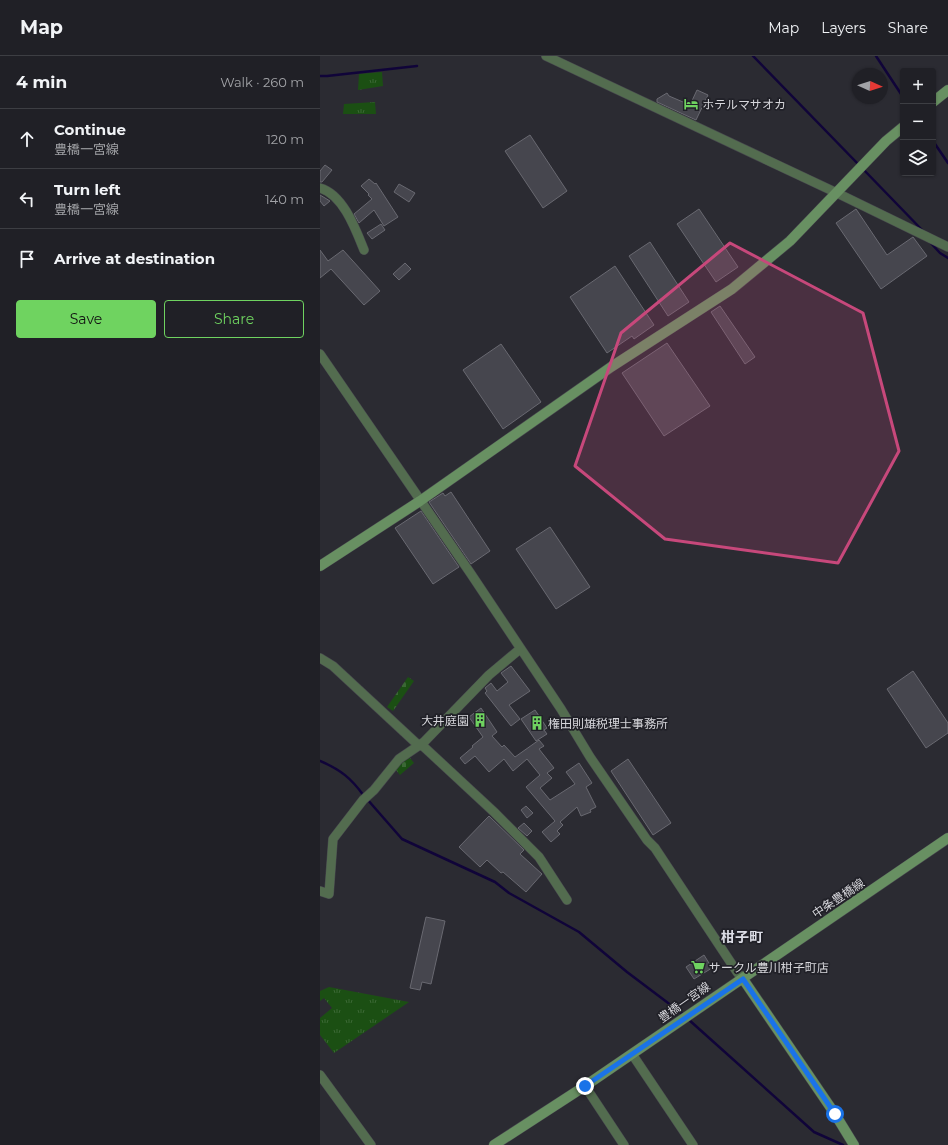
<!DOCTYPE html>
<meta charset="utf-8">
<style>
:root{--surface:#202026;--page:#28282e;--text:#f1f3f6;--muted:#a2a3a7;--line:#3d3e43;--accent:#6fd360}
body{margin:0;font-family:Montserrat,"Noto Sans JP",sans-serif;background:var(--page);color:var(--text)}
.controls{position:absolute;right:12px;top:12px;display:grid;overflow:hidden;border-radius:4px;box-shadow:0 1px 3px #0004}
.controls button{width:36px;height:36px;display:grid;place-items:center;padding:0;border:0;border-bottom:1px solid var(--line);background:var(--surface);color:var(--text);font:20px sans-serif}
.compass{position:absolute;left:532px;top:12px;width:36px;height:36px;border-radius:50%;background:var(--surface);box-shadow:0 1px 3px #0004;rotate:93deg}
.stop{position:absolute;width:12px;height:12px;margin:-9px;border:3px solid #1a73e8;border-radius:50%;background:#fff}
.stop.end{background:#1a73e8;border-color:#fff;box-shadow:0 1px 4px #0008}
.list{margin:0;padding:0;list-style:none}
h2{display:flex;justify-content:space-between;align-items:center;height:52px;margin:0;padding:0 16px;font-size:17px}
h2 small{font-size:13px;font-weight:400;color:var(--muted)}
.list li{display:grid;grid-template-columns:26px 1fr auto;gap:12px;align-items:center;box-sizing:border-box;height:60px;padding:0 16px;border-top:1px solid var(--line)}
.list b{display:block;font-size:15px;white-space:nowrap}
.list p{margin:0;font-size:13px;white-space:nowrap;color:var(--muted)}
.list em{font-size:13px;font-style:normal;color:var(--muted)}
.actions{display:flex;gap:8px;padding:12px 16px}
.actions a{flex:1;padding:9px 0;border:1px solid var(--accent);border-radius:4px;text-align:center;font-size:14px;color:var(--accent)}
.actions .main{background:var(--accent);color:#111}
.icon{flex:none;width:22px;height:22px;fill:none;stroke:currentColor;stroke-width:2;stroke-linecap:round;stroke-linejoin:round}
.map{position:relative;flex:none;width:628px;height:1089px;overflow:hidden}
header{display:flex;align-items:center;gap:24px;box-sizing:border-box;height:56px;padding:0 20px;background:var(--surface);border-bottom:1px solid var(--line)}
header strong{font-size:19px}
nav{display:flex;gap:22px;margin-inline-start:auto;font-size:14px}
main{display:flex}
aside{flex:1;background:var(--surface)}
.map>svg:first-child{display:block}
.grass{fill:url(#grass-tufts)}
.cemetery{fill:url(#cemetery-stones)}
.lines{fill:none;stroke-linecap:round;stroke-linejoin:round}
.stream{stroke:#100439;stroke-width:2.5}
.building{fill:#46464e;stroke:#696971}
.street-casing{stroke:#46464d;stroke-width:10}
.secondary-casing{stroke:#46464d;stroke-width:11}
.street{stroke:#536c4f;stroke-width:9}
.secondary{stroke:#689062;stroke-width:10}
.route{stroke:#1a73e8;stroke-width:5}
.marked{fill:#c7487b;fill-opacity:0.2;stroke:#c7487b;stroke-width:3;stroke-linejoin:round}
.labels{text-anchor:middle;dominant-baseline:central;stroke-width:3.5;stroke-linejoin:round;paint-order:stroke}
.poi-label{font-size:12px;fill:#d6d6db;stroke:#212128;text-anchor:start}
.street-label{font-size:12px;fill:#d6d6db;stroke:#212128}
.quarter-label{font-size:14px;font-weight:bold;fill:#dcdde6;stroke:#212128}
</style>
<header>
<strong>Map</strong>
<nav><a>Map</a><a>Layers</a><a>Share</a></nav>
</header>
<main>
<aside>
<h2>4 min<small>Walk · 260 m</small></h2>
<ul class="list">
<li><svg class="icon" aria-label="ahead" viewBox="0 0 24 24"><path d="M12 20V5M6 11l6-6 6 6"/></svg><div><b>Continue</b><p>豊橋一宮線</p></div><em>120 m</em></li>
<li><svg class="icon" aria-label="left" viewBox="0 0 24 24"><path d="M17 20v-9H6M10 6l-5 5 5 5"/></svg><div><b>Turn left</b><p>豊橋一宮線</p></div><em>140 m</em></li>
<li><svg class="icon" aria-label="arrive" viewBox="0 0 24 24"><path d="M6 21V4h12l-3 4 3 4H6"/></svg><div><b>Arrive at destination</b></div></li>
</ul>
<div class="actions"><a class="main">Save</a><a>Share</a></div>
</aside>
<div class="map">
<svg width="628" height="1089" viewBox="0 0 628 1089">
<defs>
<pattern id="grass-tufts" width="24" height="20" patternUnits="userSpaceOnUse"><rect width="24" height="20" fill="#1b4f13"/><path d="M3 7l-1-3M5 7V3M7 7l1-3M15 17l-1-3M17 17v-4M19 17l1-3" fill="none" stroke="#3b6835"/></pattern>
<pattern id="cemetery-stones" width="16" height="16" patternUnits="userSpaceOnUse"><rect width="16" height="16" fill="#1b4f13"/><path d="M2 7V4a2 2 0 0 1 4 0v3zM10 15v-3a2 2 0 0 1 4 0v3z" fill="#3b6835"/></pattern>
</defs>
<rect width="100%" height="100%" fill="#2b2b32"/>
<path class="grass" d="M62,16L63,30L38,34L39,18Z
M55,46L56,58H23L24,48Z
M9,931L89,946L14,997L0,979V962L12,952L4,942L0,945V935Z"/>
<path class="cemetery" d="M88,621L94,625L73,655L67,651Z
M90,702L94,707L80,719L76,714L82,706Z"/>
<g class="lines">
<path class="stream" d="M433,0L540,110
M556,0L583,41
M0,20H7L97,10
M613,85L628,107
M543,113L604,176
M609,185L620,197L628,202
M0,705C21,714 31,722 44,740
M47,743L82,783L175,826L189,837L259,876L307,916L364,959
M368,963L494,1076L523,1089"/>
</g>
<path class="building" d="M377,34L388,39L376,64L337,46V43L347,37L349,40L370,49Z
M210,79L247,135L223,152L185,95Z
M5,109L12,114L2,126H0V115Z
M49,123L55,128L56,127L78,161L64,170L54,154L39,167L34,158L52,143L48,139L49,138L41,130Z
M79,128L95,137L89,146L74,136Z
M0,139L10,145L4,150L0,145Z
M379,153L418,211L396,226L357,168Z
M536,153L567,199L593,181L607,200L561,233L516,167Z
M61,168L65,174L52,183L47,177Z
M330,186L369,246L348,260L309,200Z
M0,194L8,205L23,194L60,235L44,249L11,213L0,222Z
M85,207L91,213L79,224L73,218Z
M295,210L334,269L314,283L312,280L287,297L250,241Z
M400,250L435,301L425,308L391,256Z
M347,287L390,350L344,380L302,317Z
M181,288L221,346L183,373L143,314Z
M131,436L170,495L151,508L109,446L123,437L125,440Z
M101,455L139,511L113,528L75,472Z
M230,471L270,531L236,553L196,493Z
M191,610L210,635L189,649L200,663L191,670L165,637L167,635L165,632L171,627L177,635L188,626L181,617Z
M593,615L628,667V677L606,692L567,633Z
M161,652L177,676L172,680L182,691L184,689L195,701L219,684L224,690L219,693L234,712L227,717L232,722L220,732L230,744L255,728L246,716L259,707L272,727L266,731L276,751L270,754L271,756L261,760L257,751L240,766L243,769L237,775L240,778L231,786L222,776L235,765L206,731L220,719L207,703L193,715L184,703L169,716L155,700L145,708L140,702L153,691L152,690L163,681L149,661Z
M215,654L227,672L224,674L227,678L216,685L201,663Z
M308,703L351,767L333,779L291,715Z
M206,750L213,757L207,762L201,754Z
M169,760L204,794L200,798L222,818L206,836L183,816L181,817L167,804L160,811L139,791Z
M204,767L212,775L207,780L198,772Z
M106,861L125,865L111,928L102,926L100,934L90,932Z
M384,899L392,912L374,923L366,911Z"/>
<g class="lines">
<defs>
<path id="street" d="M226,0L517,137L628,191
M0,132C23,138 36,174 44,194
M0,298L151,518L241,653L270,701L327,784L335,792L417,916L423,923
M0,602L13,610L96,687L104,691L174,756L219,801L247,844
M0,835L9,838L13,783L43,744L54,734L79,703L104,686L169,619L200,593
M312,998L373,1089
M0,1019L51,1089
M265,1030L304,1089"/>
<path id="secondary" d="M613,46L628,34
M0,510L100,445L291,311L412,233L470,185L566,85L583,71
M423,923L515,1058L534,1089
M174,1089L265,1030L628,782"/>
</defs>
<use href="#street" class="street-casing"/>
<use href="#secondary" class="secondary-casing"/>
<use href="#street" class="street"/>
<use href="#secondary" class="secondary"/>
</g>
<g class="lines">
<path class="route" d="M265,1030L423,923L515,1058"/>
</g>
<path class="marked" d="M410,187L543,257L579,395L518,507L345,483L255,410L301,277Z"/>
<defs>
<symbol id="hotel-bare" viewBox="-9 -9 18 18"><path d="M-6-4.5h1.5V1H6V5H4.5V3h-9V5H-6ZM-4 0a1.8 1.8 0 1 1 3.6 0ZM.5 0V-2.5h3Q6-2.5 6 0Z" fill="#6fd360" stroke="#212128" stroke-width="2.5" paint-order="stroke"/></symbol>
<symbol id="building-bare" viewBox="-9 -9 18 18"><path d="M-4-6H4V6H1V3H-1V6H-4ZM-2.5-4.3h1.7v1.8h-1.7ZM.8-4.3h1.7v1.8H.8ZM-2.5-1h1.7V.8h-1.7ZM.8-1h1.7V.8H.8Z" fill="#6fd360" stroke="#212128" stroke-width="2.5" paint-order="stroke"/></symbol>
<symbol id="supermarket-bare" viewBox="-9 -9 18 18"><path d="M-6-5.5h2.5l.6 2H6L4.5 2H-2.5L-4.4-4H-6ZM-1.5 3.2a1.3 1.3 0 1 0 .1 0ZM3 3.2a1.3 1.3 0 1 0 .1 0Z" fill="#6fd360" stroke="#212128" stroke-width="2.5" paint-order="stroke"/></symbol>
</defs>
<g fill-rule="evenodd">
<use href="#hotel-bare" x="361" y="38" width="20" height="20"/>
<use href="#building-bare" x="150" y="654" width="20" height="20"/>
<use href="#building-bare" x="207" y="657" width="20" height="20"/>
<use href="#supermarket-bare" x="368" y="901" width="20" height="20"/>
</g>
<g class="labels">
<g class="poi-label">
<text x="382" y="48">ホテルマサオカ</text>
<text x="149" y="664" text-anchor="end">大井庭園</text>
<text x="228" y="667">権田則雄税理士事務所</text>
<text x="389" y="911">サークル豊川柑子町店</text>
</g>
<g class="street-label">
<text transform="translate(518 842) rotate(-34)">中条豊橋線</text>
<text transform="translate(364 946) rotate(-35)">豊橋一宮線</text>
</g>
<g class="quarter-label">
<text x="422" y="881">柑子町</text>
</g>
</g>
</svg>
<div class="controls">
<button>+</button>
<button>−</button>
<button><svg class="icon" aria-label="layers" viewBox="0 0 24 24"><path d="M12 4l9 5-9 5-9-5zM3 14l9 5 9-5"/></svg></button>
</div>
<svg class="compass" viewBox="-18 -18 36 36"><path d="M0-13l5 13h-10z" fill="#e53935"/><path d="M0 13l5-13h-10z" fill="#a2a3a7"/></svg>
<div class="stop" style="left:515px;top:1058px"></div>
<div class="stop end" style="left:265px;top:1030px"></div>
</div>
</main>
